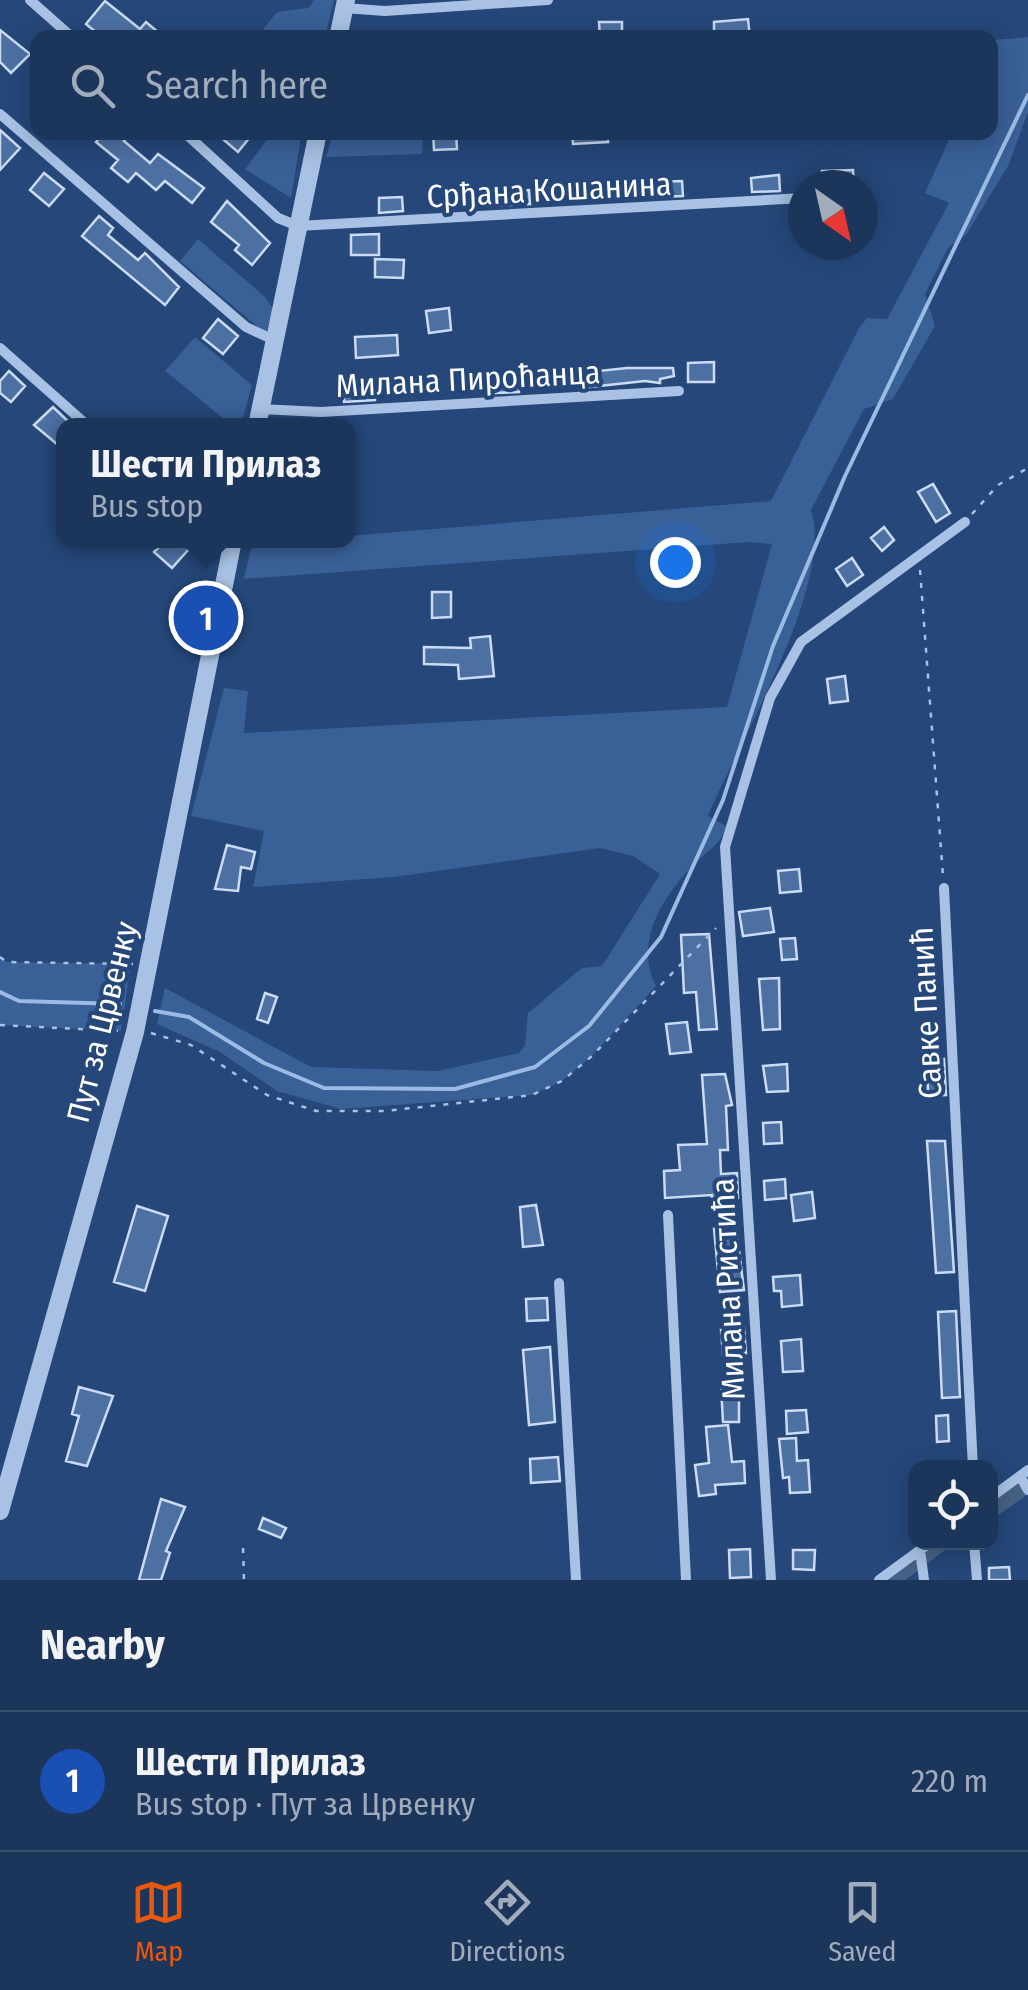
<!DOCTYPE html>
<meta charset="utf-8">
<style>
:root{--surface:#1c355b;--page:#294064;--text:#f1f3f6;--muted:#a0abbb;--line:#3a5071;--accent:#ea580c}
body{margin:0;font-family:"Fira Sans Condensed",sans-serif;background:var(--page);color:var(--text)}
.controls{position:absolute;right:30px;bottom:30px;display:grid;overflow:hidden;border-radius:20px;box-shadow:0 5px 25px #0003}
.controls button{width:90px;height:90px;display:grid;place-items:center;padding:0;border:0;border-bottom:2px solid var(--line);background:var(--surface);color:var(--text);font:50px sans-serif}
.compass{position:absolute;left:788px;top:170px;width:90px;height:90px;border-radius:50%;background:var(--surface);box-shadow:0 5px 25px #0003;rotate:146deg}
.you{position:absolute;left:675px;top:562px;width:35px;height:35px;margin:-25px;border:8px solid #fff;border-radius:50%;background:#1a73e8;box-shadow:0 0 0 15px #1a73e833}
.badge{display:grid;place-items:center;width:65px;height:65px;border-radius:50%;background:var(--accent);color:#fff;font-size:32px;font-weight:700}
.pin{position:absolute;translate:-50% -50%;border:5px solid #fff;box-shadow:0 2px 10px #0006}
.popup{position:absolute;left:56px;top:418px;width:300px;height:130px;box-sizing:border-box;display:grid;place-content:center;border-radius:20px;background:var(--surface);filter:drop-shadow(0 2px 8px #0005);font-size:32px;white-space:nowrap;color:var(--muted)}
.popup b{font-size:38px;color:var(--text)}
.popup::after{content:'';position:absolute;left:50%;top:100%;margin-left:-20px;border:20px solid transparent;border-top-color:var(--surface)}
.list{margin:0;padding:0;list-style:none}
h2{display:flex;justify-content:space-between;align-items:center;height:130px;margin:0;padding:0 40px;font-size:42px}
h2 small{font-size:32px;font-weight:400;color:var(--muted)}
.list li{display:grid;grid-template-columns:65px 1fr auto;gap:30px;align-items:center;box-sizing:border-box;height:140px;padding:0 40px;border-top:2px solid var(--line)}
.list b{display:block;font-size:38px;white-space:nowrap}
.list p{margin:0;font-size:32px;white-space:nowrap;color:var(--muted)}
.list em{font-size:32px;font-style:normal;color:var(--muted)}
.icon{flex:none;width:55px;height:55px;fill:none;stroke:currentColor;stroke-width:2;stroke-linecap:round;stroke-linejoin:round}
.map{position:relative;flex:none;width:1028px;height:1580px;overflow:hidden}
.search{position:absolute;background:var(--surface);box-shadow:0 5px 25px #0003;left:30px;right:30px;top:30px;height:110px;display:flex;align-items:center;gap:25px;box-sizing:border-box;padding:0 35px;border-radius:20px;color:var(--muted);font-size:38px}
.sheet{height:270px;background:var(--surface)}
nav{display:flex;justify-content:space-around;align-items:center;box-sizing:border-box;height:140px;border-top:2px solid var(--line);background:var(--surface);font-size:28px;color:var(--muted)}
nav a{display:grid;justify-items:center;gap:5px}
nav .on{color:var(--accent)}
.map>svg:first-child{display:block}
.green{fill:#396097}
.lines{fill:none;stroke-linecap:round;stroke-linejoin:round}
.stream{stroke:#9cbbe4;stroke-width:4}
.canal{stroke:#476186;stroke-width:15}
.building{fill:#4d70a3;stroke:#cadbf3;stroke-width:2.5}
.path{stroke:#a8c1e4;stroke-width:2.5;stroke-dasharray:5 8;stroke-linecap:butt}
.minor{stroke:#a8c1e4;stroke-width:10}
.tertiary{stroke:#a8c1e4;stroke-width:18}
.labels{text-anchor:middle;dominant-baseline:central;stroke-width:8;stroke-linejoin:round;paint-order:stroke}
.street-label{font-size:32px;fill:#fff;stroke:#254779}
</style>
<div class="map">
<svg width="1028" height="1580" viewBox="0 0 1028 1580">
<rect width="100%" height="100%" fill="#254779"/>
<path class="green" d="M314,0H334L325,37H257L277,12L309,8Z
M1028,37V112L1008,166L966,235L948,248L925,294L935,326L893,399L864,409L811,510C835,584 738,743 708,816L726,826C721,843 716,844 703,856C667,889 632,939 656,986L592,1056L562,1081L532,1095L341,1109L277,1091L220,1052L157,1024L165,988L311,1067L437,1071L519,1053L525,1045L528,1013L582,968L602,966L660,874L633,856L600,848L394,877L253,887L264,831L191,816L224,688L248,691L244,733L727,707L772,544L749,542L244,579L252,544L348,540L349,536L771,501L859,328L867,318L887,319L949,203L925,193L952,133L990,132L994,40Z
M272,133L301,136L291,198L245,169Z
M333,133H423L422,154L326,157Z
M198,239L266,298L273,309L266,334L180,261Z
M195,337L252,385L241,425L230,424L165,371Z
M0,957L7,962L131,964L121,1031L0,1025Z"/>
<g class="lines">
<path class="stream" d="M0,992L19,1001L120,1004
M155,1011L189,1017L264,1063L324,1088L455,1089L535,1067L589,1026L661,937L723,800L773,646L845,476L1028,95"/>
<path class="canal" d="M990,1512L1028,1485
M893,1580L943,1542"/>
</g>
<path class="building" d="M105,1L140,29L146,22L165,38H103L86,24Z
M748,19L750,38H714V22Z
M599,22H622V38H600Z
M0,30L30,54L11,73L0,62Z
M0,130L20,148L0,170Z
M105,132H131L124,141L150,163L158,154L204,188L192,203L165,181L156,190L136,173L128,182L111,168L118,160L96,142Z
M230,132H254L238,152L224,140Z
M433,132H456L457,149L434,150Z
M572,132H608V142L573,144Z
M853,170L854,185H823L822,171Z
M44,173L64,189L49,206L30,190Z
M779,175L780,191L752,192L751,178Z
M682,181L683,196L655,197V182Z
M621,185L622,196L603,198L602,186Z
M529,190L530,204L497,206L496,193Z
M402,197L403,211L379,213V198Z
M227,201L270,243L252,265L235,250L239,245L211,222Z
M99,216L113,228L108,235L138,260L145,253L179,287L165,305L82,236Z
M379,234V255H351V235Z
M375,259L404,260L403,278L375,277Z
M449,308L451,330L429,333L426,311Z
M218,319L238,336L223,354L203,338Z
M397,335L398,355L356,358L355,337Z
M714,362V382H688V363Z
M627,368H673L674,376L660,379V383L645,381L580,388L579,373Z
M9,371L25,386L11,402L0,393V381Z
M518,375L519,392L495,393L494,378Z
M375,386V400L344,402V387Z
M53,407L73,426H64V450L34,425Z
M933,484L950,513L936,522L918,492Z
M884,527L894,540L882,551L871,538Z
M150,540H197L172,568L154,552L158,548Z
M852,558L863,575L847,586L836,569Z
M432,592H451V617L432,618Z
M490,636L494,676L459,679L458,665L424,664V647L471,648L470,638Z
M845,676L848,701L830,703L827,679Z
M227,845L255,852L251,869L241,867L238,891L215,889Z
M799,869L801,891L780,893L778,871Z
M770,908L774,932L743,936L739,912Z
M709,934L717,1029L699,1030L696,992L684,993L681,935Z
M795,938L797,959L782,960L780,939Z
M779,978L780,1029L763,1030L759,979Z
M265,993L277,997L268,1023L257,1019Z
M687,1022L691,1052L670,1054L666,1024Z
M927,1059H944L946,1095L928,1096Z
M787,1064L788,1091L767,1092L763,1066Z
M725,1074L732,1105L726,1106L728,1150H720L721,1174L737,1173L738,1198L712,1204V1195L665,1198L664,1171L680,1170L678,1145L707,1144L702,1075Z
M781,1122L782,1143L764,1144L763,1123Z
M927,1141H945L954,1272L936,1273Z
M785,1179L786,1198L765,1200L764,1181Z
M812,1192L815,1218L794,1221L791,1195Z
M536,1205L543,1245L523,1247L520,1207Z
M137,1206L168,1216L145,1291L114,1282Z
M736,1227L744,1290L720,1292L714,1229Z
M800,1275L802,1305L782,1307L781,1291H774L773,1277Z
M547,1298L548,1320L527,1321L526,1299Z
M956,1311L960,1397L942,1398L938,1312Z
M744,1328L746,1353L723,1355L721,1330Z
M801,1339L803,1371L783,1372L781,1341Z
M550,1347L555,1422L529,1425L523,1350Z
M739,1385V1422H723L721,1386Z
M79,1387L113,1396L87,1466L66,1461L79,1416L72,1414Z
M806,1410L808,1432L787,1434L786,1411Z
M948,1415L949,1441L937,1442L936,1416Z
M728,1425L732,1462L744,1461L745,1483L715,1485L716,1494L699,1496L695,1465L709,1463L706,1427Z
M796,1438L797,1461L808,1460L810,1492L790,1493L789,1477L783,1478L779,1439Z
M558,1457L560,1481L531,1483L530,1459Z
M161,1499L185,1507L166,1551L170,1553L161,1580H139Z
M263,1518L286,1528L281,1538L259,1529Z
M750,1549L751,1577L730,1578L729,1550Z
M793,1550H815L814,1570L793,1569Z
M1009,1567L1010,1580H989V1568Z"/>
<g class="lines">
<path class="path" d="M972,514L998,485L1028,468
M920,570L943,876
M0,957L7,962L133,964
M0,1025L118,1031
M151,1033L191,1045L267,1095L316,1111H385L532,1095L562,1081L592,1056L716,928
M243,1548L244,1580"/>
<path class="minor" d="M30,0L73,38
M344,8L385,11L548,0
M0,114L246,327L274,340
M184,132L278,218L298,226L803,198
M0,348L88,426
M260,409L321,412L679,391
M944,888L973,1468
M668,1215L686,1580
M559,1283L576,1580
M1020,1476L1028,1490
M990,1498L1028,1470
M974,1542L977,1580
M920,1550L924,1580
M771,1580L725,847L770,698L801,642L965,522
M879,1580L931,1542"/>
<path class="tertiary" d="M338,38L346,0
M257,426L318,132
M0,1511L135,1032L233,540"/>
</g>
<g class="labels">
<g class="street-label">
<text transform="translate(549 190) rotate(-3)">Срђана Кошанина</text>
<text transform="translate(468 379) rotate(-3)">Милана Пироћанца</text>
<text transform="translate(926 1013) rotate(-93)">Савке Панић</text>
<text transform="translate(102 1022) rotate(-76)">Пут за Црвенку</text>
<text transform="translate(728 1289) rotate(-93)">Милана Ристића</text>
</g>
</g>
</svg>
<div class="controls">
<button><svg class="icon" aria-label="locate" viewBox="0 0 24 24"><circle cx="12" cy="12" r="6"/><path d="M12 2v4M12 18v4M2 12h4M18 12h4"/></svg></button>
</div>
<svg class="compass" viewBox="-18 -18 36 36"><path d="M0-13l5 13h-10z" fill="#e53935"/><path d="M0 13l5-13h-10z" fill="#a0abbb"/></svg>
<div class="you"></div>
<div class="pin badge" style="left:206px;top:618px;background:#1a4fb4">1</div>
<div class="popup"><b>Шести Прилаз</b>Bus stop</div>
<div class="search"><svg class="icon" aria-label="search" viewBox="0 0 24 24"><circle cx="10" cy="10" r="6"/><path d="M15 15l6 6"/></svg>Search here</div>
</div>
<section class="sheet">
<h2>Nearby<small></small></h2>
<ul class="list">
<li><span class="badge" style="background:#1a4fb4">1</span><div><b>Шести Прилаз</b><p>Bus stop · Пут за Црвенку</p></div><em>220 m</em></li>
</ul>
</section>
<nav>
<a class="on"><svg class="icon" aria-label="map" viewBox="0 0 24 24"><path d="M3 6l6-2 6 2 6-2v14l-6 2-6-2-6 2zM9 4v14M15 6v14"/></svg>Map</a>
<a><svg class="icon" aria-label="directions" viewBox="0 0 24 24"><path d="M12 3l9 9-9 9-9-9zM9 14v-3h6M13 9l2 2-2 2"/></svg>Directions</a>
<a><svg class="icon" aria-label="saved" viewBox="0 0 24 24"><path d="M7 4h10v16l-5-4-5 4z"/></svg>Saved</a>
</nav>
